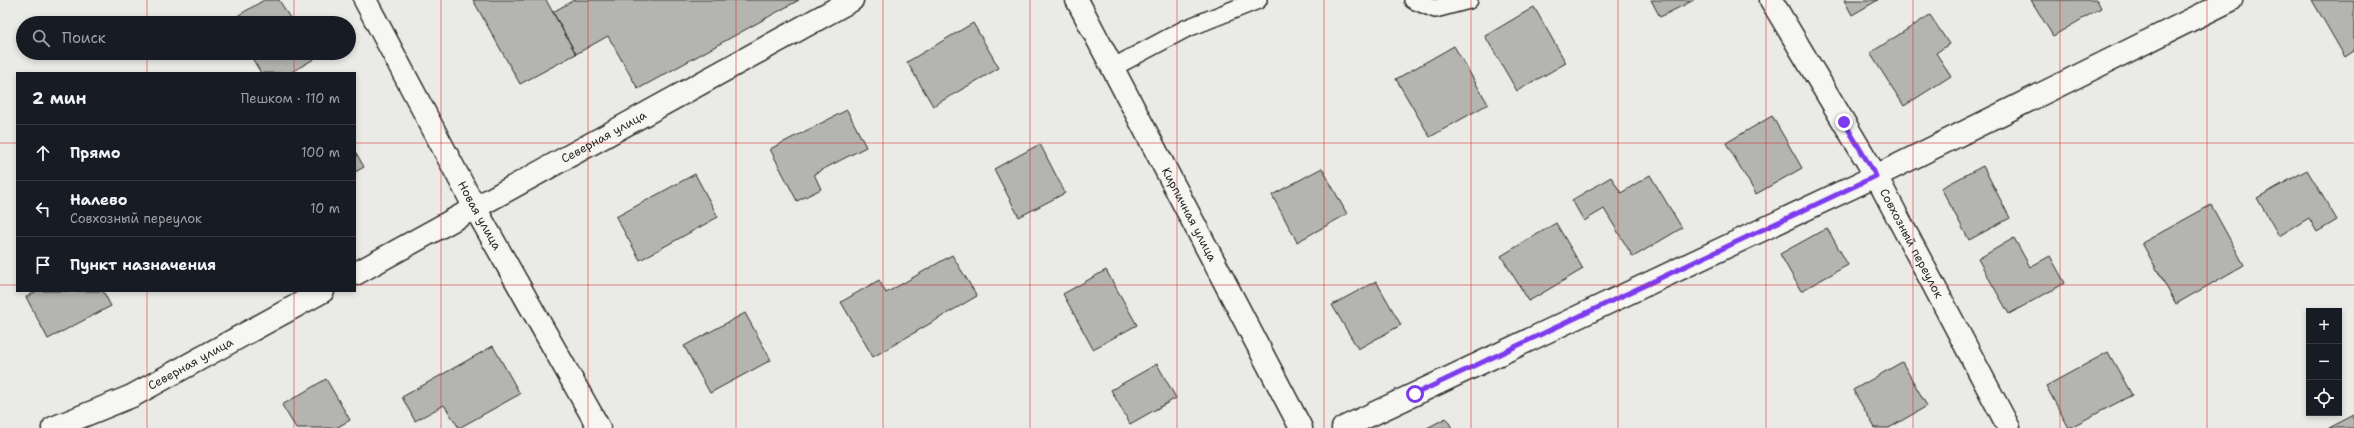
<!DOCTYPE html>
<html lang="ru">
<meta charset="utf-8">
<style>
:root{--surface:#171b24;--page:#20242c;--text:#f1f3f6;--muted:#9ea1a6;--line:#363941}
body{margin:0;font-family:"Shantell Sans",sans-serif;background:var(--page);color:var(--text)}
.controls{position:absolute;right:12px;bottom:12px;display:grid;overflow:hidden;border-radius:0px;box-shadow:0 2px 6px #0003}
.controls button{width:36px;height:36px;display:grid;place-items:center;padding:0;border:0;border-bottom:1px solid var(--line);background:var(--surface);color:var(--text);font:20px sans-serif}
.stop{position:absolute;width:12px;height:12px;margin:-9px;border:3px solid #7c3aed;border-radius:50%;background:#fff}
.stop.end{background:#7c3aed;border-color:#fff;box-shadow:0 1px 4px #0008}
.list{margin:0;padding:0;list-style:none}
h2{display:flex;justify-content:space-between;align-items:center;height:52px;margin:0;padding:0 16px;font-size:17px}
h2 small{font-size:13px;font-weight:400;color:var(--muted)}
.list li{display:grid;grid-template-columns:26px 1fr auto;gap:12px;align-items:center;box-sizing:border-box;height:56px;padding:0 16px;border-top:1px solid var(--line)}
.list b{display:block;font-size:15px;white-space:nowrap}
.list p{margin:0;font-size:13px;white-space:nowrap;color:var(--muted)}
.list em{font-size:13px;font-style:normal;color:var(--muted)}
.icon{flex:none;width:22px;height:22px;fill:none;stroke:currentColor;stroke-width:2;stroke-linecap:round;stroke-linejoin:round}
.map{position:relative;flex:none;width:2354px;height:428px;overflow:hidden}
.search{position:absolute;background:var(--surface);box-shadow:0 2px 6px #0003;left:16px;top:16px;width:340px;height:44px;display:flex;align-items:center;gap:10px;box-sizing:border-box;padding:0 14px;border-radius:22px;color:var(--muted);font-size:15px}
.panel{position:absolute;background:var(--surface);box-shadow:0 2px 6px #0003;left:16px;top:72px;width:340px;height:220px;border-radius:0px}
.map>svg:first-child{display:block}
.building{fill:#b4b4b1;stroke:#2b2b2b}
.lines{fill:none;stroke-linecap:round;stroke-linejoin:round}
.lane-casing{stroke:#2b2b2b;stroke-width:20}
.street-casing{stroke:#2b2b2b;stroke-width:25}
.secondary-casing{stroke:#2b2b2b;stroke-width:25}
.lane{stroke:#f6f6f2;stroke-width:17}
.street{stroke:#f6f6f2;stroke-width:22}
.secondary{stroke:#f6f6f2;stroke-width:22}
.route{stroke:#7c3aed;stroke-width:5}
.grid{fill:none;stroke:#d62828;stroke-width:1;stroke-opacity:0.55}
.labels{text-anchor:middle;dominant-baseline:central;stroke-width:3;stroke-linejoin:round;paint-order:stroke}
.street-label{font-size:12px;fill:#2b2b2b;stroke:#f6f6f2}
</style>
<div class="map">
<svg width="2354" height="428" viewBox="0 0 2354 428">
<rect width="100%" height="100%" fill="#eaeae6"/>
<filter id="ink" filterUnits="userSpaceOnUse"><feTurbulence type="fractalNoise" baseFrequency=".025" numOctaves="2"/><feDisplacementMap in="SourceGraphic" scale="8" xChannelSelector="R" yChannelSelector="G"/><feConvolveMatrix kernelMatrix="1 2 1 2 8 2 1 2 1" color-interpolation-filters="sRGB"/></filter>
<g filter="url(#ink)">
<path class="building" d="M264,0H279L293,23H231L229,21Z
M473,0H546L576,54L520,84Z
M574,0H799L638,89L608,36L576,54L553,12Z
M1651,0H1694L1660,17Z
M1844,0H1878L1852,15Z
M2031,0H2097L2101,8L2053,36Z
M2312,0H2354V51L2345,57Z
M1534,7L1566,63L1517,91L1485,36Z
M1930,15L1949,44L1936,53L1951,76L1904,106L1870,53Z
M973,23L999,68L933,106L907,62Z
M1454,46L1488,104L1430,137L1396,79Z
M249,53H311L314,59L290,73H261Z
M847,110L866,147L814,174L821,189L797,201L770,149Z
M1772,116L1802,168L1756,194L1726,143Z
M1040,144L1065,193L1019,217L994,169Z
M355,151L364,167L355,172Z
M1983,166L2010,218L1969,240L1941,188Z
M1322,168L1347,214L1297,242L1272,195Z
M2307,170L2337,220L2317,232L2309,218L2279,236L2257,198Z
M695,174L718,217L640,260L616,217Z
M1650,175L1682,228L1633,257L1604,209L1584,221L1572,200L1611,177L1621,193Z
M2211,205L2244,265L2176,304L2142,243Z
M1556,223L1583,269L1529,301L1501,256Z
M1827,228L1848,265L1801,291L1780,254Z
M2014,238L2030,267L2050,256L2065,283L2009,314L1978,259Z
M952,255L977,296L873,357L841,302L879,280L886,293Z
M1106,270L1137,325L1093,349L1063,294Z
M1376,281L1401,325L1358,349L1332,305Z
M37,291H103L111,306L48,339L26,297Z
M745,313L771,360L710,393L684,346Z
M493,346L520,394L459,428L444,405L415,421L402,397Z
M2108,352L2132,395L2069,428L2046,386Z
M1902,362L1927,406L1889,428H1875L1853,390Z
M1157,364L1176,398L1130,424L1111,390Z
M326,379L350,420L336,428H296L282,405Z
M2354,415V428H2329Z
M1446,418L1452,428H1427Z"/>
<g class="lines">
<defs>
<path id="lane" d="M1413,0L1435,9L1469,0
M1112,68L1185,29L1258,0"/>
<g id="street">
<path id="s1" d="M1077,0L1301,428"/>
<path id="s2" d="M1771,0L1876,176L2009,428"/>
<path id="s3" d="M355,274L852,0"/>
<path id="s4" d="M53,428L132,396L323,291"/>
<path d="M1343,428L1876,176L2231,0"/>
</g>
<g id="secondary">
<path id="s5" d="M365,0L475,208L599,428"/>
</g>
</defs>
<use href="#lane" class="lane-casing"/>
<use href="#street" class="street-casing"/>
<use href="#secondary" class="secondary-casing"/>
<use href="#lane" class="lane"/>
<use href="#street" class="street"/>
<use href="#secondary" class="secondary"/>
</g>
</g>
<g class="lines" filter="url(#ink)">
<path class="route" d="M1415,394L1876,176L1844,122"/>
</g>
<path class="grid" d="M147,0V23M294,0V23M441,0V428M588,0V428M736,0V428M883,0V428M1030,0V428M1177,0V428M1324,0V428M1471,0V428M1618,0V428M1766,0V428M1913,0V428M2060,0V428M2207,0V428M147,53V73M294,53V73M0,143H17M355,143H2354M0,285H17M355,285H2354M147,291V428M294,291V428"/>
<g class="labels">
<g class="street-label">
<text stroke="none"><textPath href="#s3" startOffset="284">Северная улица</textPath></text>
<text stroke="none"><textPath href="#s1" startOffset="242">Кирпичная улица</textPath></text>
<text stroke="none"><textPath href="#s5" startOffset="244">Новая улица</textPath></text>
<text stroke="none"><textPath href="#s2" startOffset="281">Совхозный переулок</textPath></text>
<text stroke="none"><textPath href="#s4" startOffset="152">Северная улица</textPath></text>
</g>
</g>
</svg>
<div class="controls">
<button>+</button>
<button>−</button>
<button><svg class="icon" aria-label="locate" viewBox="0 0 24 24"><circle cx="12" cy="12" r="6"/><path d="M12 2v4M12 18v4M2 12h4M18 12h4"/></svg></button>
</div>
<div class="stop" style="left:1415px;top:394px"></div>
<div class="stop end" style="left:1844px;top:122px"></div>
<div class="search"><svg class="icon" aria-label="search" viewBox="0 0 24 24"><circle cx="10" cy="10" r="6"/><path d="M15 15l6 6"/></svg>Поиск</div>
<section class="panel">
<h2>2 мин<small>Пешком · 110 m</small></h2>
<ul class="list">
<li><svg class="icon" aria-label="ahead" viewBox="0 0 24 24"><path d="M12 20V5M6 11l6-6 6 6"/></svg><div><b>Прямо</b></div><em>100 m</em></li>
<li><svg class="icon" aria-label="left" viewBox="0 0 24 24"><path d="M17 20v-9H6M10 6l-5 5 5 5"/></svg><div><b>Налево</b><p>Совхозный переулок</p></div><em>10 m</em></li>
<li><svg class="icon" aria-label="arrive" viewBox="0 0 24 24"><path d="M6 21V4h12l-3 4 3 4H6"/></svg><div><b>Пункт назначения</b></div></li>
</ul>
</section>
</div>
